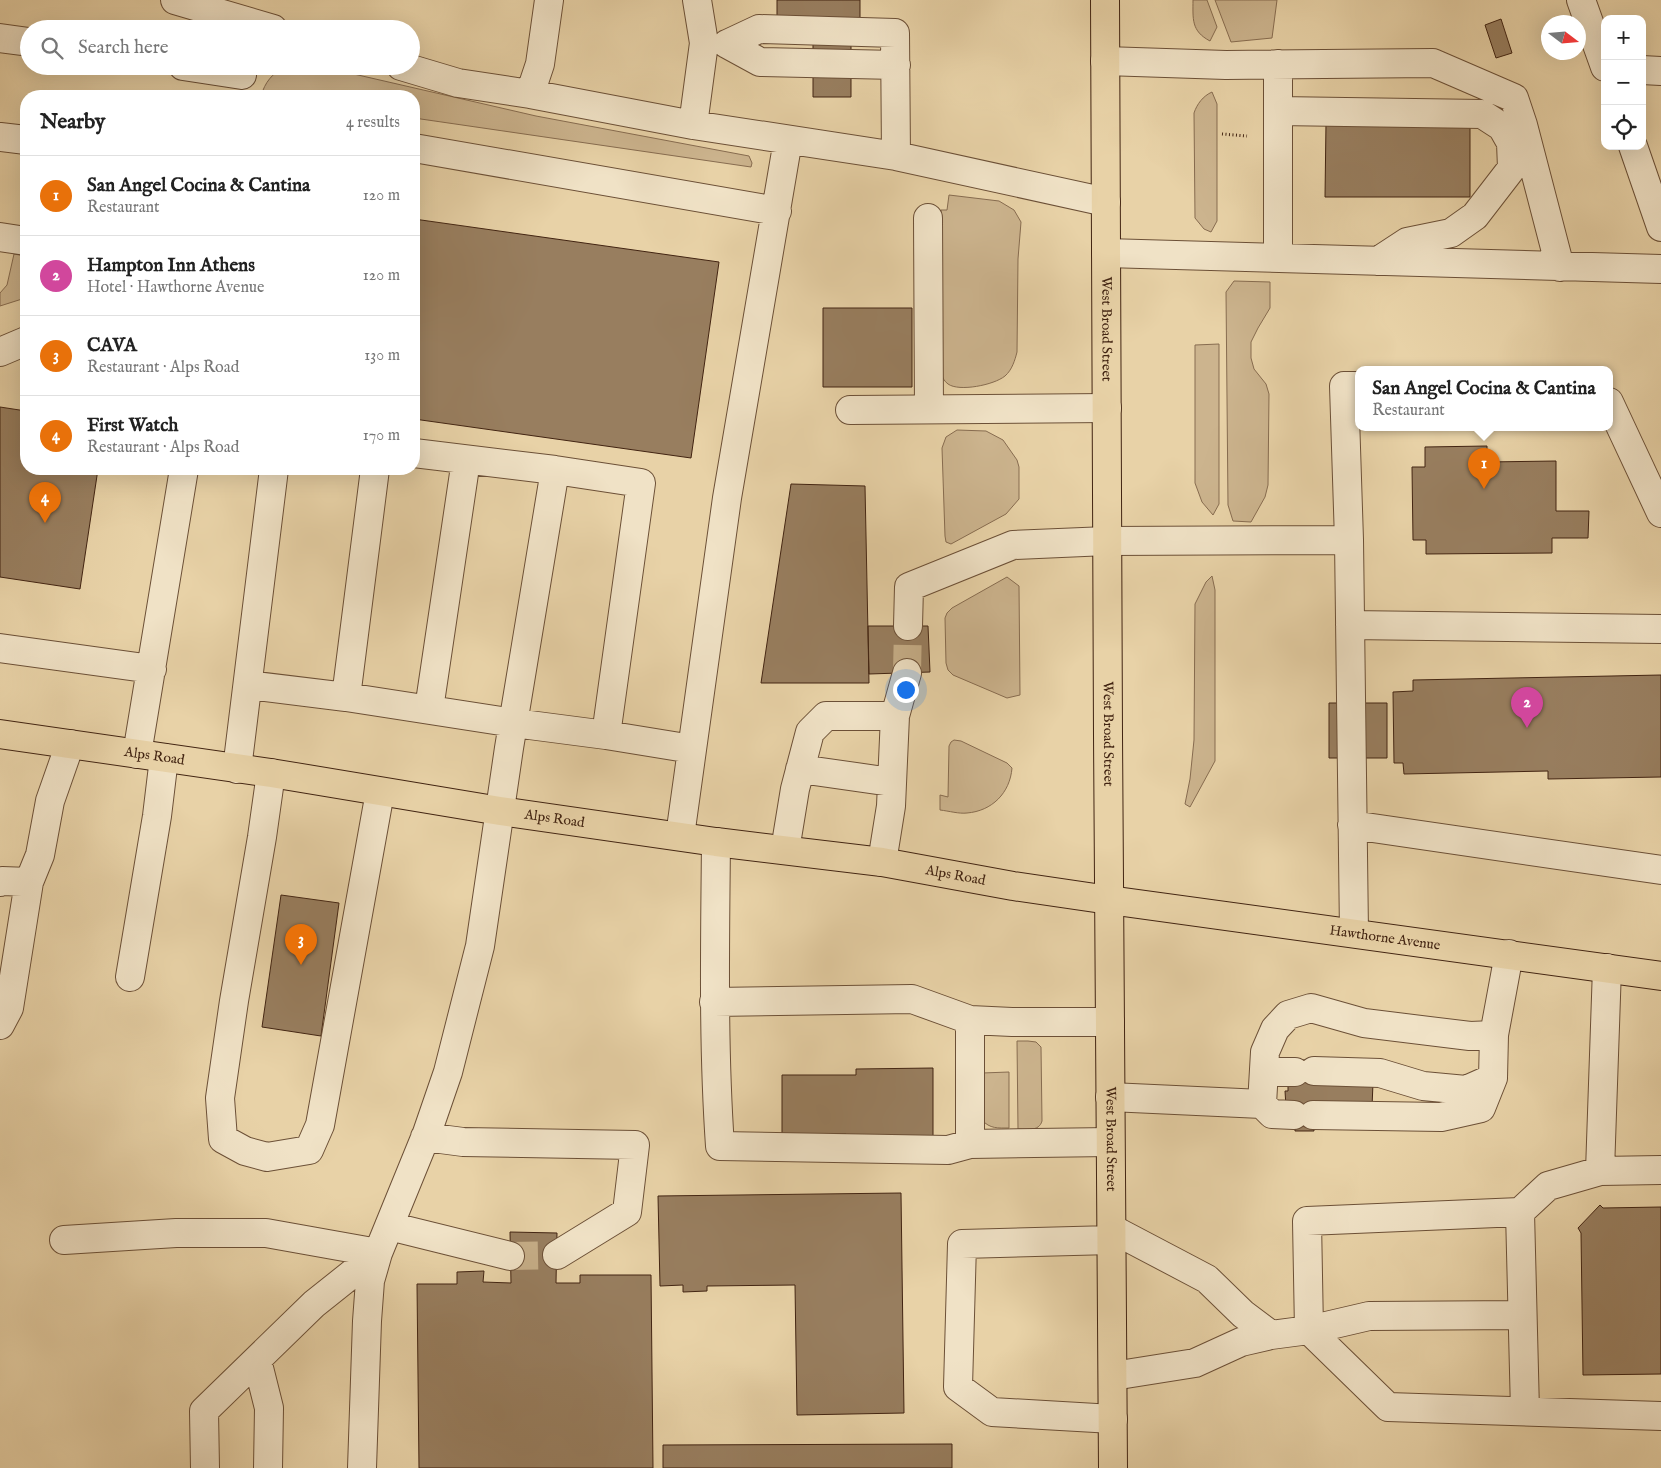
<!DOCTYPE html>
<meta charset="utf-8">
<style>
:root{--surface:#fff;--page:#f2f2f2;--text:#222;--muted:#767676;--line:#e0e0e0;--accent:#8f2418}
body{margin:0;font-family:"IM FELL English",serif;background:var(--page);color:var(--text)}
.controls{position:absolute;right:15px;top:15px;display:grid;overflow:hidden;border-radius:10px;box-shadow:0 5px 20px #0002}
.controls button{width:45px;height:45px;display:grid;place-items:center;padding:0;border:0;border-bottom:1px solid var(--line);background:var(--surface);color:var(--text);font:25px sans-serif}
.compass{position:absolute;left:1541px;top:15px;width:45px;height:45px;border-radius:50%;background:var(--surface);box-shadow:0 5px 20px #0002;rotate:106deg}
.you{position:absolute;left:905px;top:689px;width:18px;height:18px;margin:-12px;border:4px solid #fff;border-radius:50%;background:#1a73e8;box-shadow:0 0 0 8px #1a73e833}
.badge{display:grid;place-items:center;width:32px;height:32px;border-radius:50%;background:var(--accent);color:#fff;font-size:16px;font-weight:700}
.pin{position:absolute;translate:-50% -41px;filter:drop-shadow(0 1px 2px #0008)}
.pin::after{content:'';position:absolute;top:26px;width:18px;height:15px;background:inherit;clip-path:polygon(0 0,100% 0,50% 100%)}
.popup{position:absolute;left:1355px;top:366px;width:258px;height:65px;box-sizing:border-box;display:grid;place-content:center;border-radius:10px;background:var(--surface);filter:drop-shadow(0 1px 4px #0005);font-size:16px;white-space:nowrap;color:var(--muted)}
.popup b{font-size:19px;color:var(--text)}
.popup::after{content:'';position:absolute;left:50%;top:100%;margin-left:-10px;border:10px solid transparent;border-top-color:var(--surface)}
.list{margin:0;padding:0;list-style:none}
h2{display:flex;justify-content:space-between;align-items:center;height:65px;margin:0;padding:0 20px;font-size:21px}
h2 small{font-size:16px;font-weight:400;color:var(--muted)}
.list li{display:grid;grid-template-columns:32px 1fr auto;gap:15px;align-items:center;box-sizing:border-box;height:80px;padding:0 20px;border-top:1px solid var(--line)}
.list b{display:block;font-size:19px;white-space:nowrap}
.list p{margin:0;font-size:16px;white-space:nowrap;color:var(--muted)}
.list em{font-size:16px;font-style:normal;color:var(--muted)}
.icon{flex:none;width:28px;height:28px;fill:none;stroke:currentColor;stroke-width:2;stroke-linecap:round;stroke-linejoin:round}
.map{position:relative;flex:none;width:1661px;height:1468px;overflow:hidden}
.search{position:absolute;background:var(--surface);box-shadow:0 5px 20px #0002;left:20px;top:20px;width:400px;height:55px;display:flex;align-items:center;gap:12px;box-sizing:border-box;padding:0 18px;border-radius:28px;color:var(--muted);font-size:19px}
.panel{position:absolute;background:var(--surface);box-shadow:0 5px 20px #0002;left:20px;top:90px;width:400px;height:385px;border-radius:20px}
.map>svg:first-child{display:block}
.green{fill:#ccb48e;stroke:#876c50}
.building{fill:#987e5f;stroke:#422412}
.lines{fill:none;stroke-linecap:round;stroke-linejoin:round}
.minor-tunnel{stroke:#c7af89;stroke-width:28;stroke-dasharray:28 14;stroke-linecap:butt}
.minor-casing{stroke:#6c5037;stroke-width:30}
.major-casing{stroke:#422412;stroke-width:30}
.path{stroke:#422412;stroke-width:3;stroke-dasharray:1 2.5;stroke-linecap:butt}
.minor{stroke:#f0e2c6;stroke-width:28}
.major{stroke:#e8d2a7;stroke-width:28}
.labels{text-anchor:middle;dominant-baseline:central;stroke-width:4;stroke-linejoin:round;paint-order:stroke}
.street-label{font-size:14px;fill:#422412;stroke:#f0e2c6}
</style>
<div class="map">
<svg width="1661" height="1468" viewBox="0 0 1661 1468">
<rect width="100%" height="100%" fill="#e8d2a7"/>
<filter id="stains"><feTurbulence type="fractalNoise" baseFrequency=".004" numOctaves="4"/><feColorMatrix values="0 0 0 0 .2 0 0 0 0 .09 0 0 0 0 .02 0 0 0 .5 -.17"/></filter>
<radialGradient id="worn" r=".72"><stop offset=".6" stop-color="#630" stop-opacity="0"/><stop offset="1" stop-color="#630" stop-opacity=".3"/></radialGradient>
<path class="green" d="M1193,0H1207L1217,27L1210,41C1191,31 1193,19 1193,0Z
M1215,0H1277L1272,38L1231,42Z
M285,66H319L536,116L749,156L752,163L751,167L414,118V96H261C265,82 272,74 285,66Z
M1212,92L1217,104V221L1211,232L1204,229L1195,218L1194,113C1197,104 1203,96 1212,92Z
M949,195L999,201L1014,210L1021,222L1018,259L1017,352C1015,360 1012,370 1005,376C994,385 959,392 948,384C944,381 943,378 941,374V210H947Z
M14,254L25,256L22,281L26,282V299H22L0,306V293L7,285Z
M1234,281L1270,282V308L1258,328L1251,342V358L1254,369L1266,384L1269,394L1268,485L1265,497L1251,522L1233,521L1228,505L1226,292Z
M1219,344V504L1213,515L1202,502L1195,483V345Z
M957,430L986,431L1003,440L1017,460L1019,467V499L1006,514L951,544L946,542L945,536L942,448L946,437Z
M1212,576L1215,590V761L1190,807L1185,804L1190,779L1194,740L1195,604L1206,582Z
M1007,577L1019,586L1020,695L1007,698L953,675L948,670L946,663L945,618L947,613L952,608Z
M954,740L961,741L1007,763L1012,768C1010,793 992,811 967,813C959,814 949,811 940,810V795L948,797L949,746L951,742Z
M1028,1041L1036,1042L1041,1047L1042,1121C1039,1132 1026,1129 1018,1129L1017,1041Z
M1009,1072V1128C998,1128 990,1129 982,1120V1073Z"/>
<path class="building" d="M777,0H860V22H851V97H813V22L777,23Z
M1501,19L1512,53L1496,58L1485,25Z
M1326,123H1470V197H1325Z
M414,219L719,262L691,458L414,419Z
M823,308H912V387H823Z
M0,407L26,411V469H98L80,589L0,577Z
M1487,446V462L1556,461V511H1589L1588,538H1552V553L1426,554V540H1413L1412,467H1425V447Z
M791,484L865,486L869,683H761Z
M868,626H928L930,672L869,674Z
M1661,675V777L1548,779V771L1404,774L1403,763H1394L1393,692L1413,691V680Z
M1329,703H1387V758H1329Z
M281,895L339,903L321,1036L262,1027Z
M1295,1060H1314L1373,1083L1372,1107L1313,1115L1314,1131H1295L1294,1115L1286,1107L1285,1091H1288V1085Z
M933,1068V1141L846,1139V1134H782V1075H856V1069Z
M901,1193L904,1413L797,1415L795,1285L707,1286V1291L683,1292V1285L660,1286L658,1196Z
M1600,1205L1603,1208L1661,1207V1374L1583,1375L1581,1233L1578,1228Z
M510,1232L557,1233L556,1283H580V1275H651L653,1468H419L417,1284H457V1272L484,1271L483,1282L511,1283Z
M952,1444V1468H663V1445Z"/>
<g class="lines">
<path class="minor-tunnel" d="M907,673L908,626
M510,1256L557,1255"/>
<defs>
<path id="minor" d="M175,0L273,29
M1581,0L1605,67
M0,38L29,42
M727,44L759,29L895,33L896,156
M727,44L760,62L896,65
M1105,61L1226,65L1433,63L1514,98L1523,125L1560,267
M183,66L242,75
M401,66L458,83L530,94L693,125L896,156L1106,202
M1642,70L1661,71
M530,94L540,64L549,0
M1278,111L1482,114L1502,127L1511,143L1512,168L1475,216L1451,233L1407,242L1378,261
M693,125L704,43L697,0
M0,137L26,140
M1633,146L1661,227
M414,148L777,211
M928,218L929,409
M0,237L26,241
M1106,253L1661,269
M1278,258V64
M0,352L26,341
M1609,402L1661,513
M850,410L1107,408
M414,453L555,470L641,483L606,735
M1350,625L1661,629
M908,626L909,587L1013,545L1107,541L1349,540
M0,648L152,669
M248,685L346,697L514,723L606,735L692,749
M346,697L375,469
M429,709L466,460
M137,754L184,469
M237,769L274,469
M800,769L891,782
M271,773L262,837L234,1001L220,1098L223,1139L245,1151L267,1157L309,1150L320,1125L380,792
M1352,825L1661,870
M680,836L727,498L788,140
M716,842C715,943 713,1045 720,1146L948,1150L970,1144L1110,1142
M785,850L795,789L810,732L826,716H895
M882,862L891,806L895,716L907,673
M0,882L2,881L29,882
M1354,933L1349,540L1344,386H1359
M1607,968L1600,1171L1548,1186L1520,1212L1307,1221L1309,1330L1388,1407L1661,1416
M130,977L157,816L164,758
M714,1002L912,999L970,1020L1012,1022H1110
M970,1020V1144
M0,1025L9,1008L29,882L40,855L50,801L70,744
M1314,1071L1380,1073L1423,1086L1466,1090L1493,1078
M1264,1072H1295
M1110,1097L1262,1104L1272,1114L1294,1115
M1262,1104L1265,1052L1275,1029L1288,1015L1311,1008L1364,1023L1470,1036L1494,1035
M1313,1115L1441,1117L1481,1108L1493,1078L1494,1035L1509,954
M425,1137L463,1142L635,1145L627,1212L557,1255
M1600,1171L1661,1170
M1520,1212L1525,1411
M389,1226L510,1256
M1112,1229L1207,1279L1243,1314L1271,1335
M64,1240L176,1233H266L378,1253
M1112,1240L962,1244L958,1387L992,1412L1113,1419
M257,1360L269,1408L268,1468
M1113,1376L1195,1363L1241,1342L1271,1335L1309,1330L1369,1316L1522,1315
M205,1468L204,1411L314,1304L378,1253
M362,1468L367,1321L370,1281L378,1253L427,1133L448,1072L480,946L509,748L555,470"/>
<g id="major">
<path id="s1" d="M1105,0L1108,735L1113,1468"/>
<path id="s2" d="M0,734L271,773L500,811L716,842L882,862L1013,886L1109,900L1661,976"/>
</g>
</defs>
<use href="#minor" class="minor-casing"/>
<use href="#major" class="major-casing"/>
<path class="path" d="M1222,134L1247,136"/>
<use href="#minor" class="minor"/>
<use href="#major" class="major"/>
</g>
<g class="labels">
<g class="street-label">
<text stroke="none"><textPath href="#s1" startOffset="329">West Broad Street</textPath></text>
<text stroke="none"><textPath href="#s1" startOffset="734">West Broad Street</textPath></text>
<text stroke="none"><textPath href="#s2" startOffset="156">Alps Road</textPath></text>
<text stroke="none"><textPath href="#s2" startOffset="561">Alps Road</textPath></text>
<text stroke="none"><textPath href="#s2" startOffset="966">Alps Road</textPath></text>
<text stroke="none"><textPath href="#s2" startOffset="1400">Hawthorne Avenue</textPath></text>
<text stroke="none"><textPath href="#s1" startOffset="1139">West Broad Street</textPath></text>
</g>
</g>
<rect width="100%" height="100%" filter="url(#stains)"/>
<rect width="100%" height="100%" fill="url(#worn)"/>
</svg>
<div class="controls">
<button>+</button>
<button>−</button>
<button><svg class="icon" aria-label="locate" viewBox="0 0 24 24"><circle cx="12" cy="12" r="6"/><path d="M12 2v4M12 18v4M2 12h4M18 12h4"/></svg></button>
</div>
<svg class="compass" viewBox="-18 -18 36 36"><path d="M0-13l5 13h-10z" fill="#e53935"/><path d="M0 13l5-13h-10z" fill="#767676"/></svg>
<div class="you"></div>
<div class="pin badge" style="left:1484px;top:489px;background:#e8710a">1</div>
<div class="popup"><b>San Angel Cocina &amp; Cantina</b>Restaurant</div>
<div class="pin badge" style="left:1527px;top:728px;background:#d1479c">2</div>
<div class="pin badge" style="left:301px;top:965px;background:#e8710a">3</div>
<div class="pin badge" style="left:45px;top:523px;background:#e8710a">4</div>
<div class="search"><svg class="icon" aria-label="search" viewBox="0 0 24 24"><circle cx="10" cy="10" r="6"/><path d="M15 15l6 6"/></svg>Search here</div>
<section class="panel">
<h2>Nearby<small>4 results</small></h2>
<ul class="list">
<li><span class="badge" style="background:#e8710a">1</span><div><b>San Angel Cocina &amp; Cantina</b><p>Restaurant</p></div><em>120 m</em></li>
<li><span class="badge" style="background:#d1479c">2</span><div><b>Hampton Inn Athens</b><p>Hotel · Hawthorne Avenue</p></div><em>120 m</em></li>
<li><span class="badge" style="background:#e8710a">3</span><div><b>CAVA</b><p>Restaurant · Alps Road</p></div><em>130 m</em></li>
<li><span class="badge" style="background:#e8710a">4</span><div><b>First Watch</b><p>Restaurant · Alps Road</p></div><em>170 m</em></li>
</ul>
</section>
</div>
